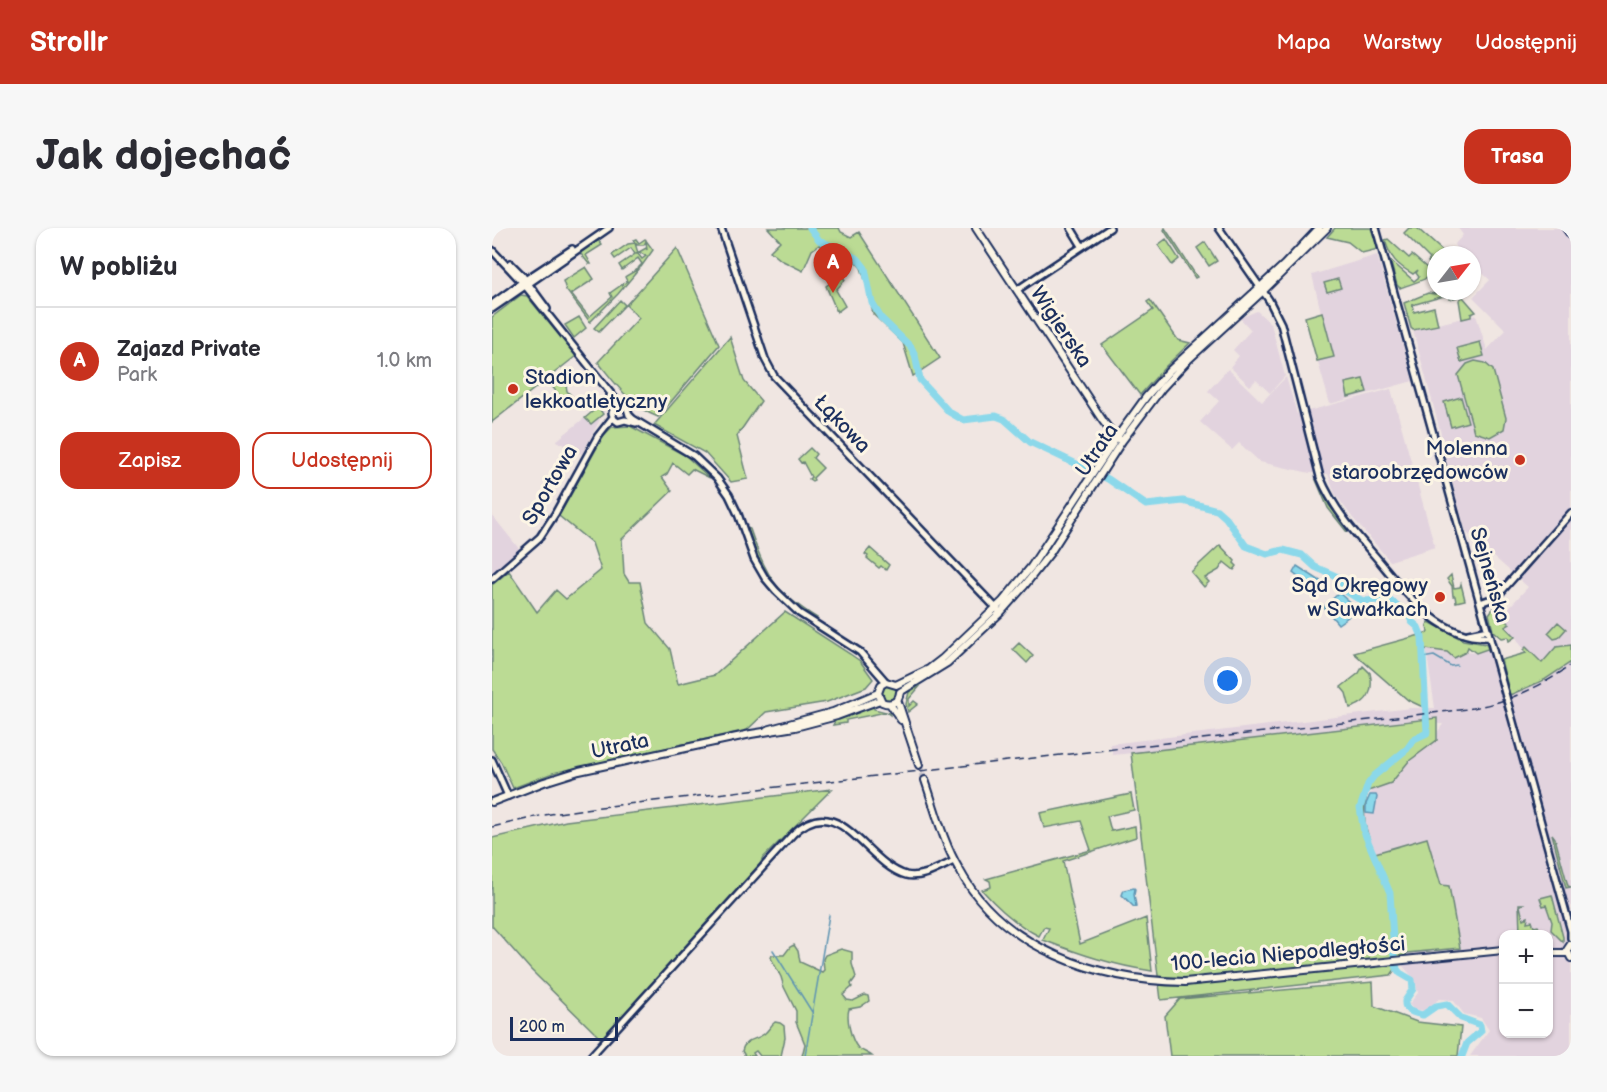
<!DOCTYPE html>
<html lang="pl">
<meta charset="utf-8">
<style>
:root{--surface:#fff;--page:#f7f7f7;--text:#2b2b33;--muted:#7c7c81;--line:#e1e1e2;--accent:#c8321e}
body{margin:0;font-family:"Balsamiq Sans",sans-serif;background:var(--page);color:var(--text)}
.controls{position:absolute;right:18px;bottom:18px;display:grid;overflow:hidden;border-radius:12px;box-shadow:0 2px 4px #0004}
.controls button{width:54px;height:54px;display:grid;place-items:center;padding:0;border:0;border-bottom:2px solid var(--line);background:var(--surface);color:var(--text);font:30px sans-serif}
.compass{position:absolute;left:935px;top:18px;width:54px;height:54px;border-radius:50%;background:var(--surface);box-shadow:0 2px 4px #0004;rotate:59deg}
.scale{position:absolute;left:18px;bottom:15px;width:108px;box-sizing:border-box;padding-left:6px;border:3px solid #1b2f5e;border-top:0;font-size:16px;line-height:21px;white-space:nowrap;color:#1b2f5e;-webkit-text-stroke:4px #fcf5e5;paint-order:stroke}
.you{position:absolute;left:736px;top:453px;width:21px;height:21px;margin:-15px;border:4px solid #fff;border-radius:50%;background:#1a73e8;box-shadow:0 0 0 9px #1a73e833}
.badge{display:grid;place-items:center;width:39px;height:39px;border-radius:50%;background:var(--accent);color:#fff;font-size:20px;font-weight:700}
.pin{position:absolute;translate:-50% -50px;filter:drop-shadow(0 2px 3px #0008)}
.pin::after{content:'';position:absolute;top:32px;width:21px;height:18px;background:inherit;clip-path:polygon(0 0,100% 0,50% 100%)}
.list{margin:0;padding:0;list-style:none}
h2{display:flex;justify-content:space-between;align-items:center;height:78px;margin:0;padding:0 24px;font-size:26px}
h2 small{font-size:20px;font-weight:400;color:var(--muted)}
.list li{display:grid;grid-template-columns:39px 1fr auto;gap:18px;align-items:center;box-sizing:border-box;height:108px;padding:0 24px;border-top:2px solid var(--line)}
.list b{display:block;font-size:22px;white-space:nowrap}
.list p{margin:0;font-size:20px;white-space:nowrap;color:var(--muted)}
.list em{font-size:20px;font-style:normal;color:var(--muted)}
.actions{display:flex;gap:12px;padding:18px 24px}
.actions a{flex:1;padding:14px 0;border:2px solid var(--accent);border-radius:18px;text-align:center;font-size:21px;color:var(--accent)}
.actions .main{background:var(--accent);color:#fff}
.map{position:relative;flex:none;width:1079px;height:828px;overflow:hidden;border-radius:18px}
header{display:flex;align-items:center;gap:36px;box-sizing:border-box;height:84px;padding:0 30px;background:var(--accent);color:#fff}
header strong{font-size:28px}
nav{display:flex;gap:33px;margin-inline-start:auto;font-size:21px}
.intro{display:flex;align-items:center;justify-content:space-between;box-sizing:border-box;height:144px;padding:0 36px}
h1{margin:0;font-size:42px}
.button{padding:15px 27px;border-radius:18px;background:var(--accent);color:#fff;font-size:21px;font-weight:700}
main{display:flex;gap:36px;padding:0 36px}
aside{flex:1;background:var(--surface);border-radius:18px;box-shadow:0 2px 4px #0004}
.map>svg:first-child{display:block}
.built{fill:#e2d3de;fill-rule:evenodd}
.green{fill:#bbdb94;stroke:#6b8579;stroke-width:1.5}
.water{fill:#8bd8ea;stroke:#5e94b2;stroke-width:1.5}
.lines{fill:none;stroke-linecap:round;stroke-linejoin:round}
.stream{stroke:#5e94b2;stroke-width:1.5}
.river{stroke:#8bd8ea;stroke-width:7}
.secondary-tunnel{stroke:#c5c1c8;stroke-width:6;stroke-dasharray:6 3;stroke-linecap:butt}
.tertiary-casing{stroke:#1b2f5e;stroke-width:10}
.secondary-casing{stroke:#1b2f5e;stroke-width:10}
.tertiary{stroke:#fcf5e5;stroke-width:5}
.secondary{stroke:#fcf5e5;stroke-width:6}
.rail{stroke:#1b2f5e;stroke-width:1.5;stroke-dasharray:9 4.5;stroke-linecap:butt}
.poi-dot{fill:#c8321e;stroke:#fcf5e5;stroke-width:2}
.labels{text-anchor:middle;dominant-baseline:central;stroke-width:6;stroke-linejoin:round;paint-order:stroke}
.street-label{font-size:21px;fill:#1b2f5e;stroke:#fcf5e5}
.poi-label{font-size:21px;fill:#1b2f5e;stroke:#fcf5e5;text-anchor:end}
</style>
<header>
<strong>Strollr</strong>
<nav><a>Mapa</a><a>Warstwy</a><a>Udostępnij</a></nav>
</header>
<div class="intro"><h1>Jak dojechać</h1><a class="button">Trasa</a></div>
<main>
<aside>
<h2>W pobliżu<small></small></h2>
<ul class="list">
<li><span class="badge">A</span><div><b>Zajazd Private</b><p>Park</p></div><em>1.0 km</em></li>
</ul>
<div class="actions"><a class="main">Zapisz</a><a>Udostępnij</a></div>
</aside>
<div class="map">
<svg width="1079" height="828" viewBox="0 0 1079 828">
<rect width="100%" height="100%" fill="#f0e6e2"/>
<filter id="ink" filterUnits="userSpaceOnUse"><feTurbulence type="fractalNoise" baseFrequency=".0167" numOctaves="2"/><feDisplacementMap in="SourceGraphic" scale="12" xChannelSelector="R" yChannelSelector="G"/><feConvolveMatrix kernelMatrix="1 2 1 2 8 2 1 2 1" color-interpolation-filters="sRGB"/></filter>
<g filter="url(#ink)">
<path class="built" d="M966,0H1079V828H978L997,802L989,790L972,786L961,772L947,771L932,783L921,781L917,776L926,765L923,752L911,738L903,664L875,607L871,578L878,567L880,559L943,508L951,496L924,495L621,527L618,516L919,480H943L934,421L985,425L995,420L1009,432L1034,425L1023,408L1012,399L1017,395L1010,387L1036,359L974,304L953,229L955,228L921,102L984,87L995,122L1014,102L981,69L998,52L980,35V27H972L962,17L971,7ZM1011,706H1056V806H1011Z
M885,27L921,153L838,176L813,89L829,84L820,47Z
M765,83L779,96L793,148L778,165L764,152L758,158L738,139L747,128L741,122L759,102L748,90Z
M736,141L770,174L794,149L805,186L899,161L943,319L898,333L860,289L843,266L836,246L818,245L768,234L747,215L740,222L708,194L727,173L716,163Z
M111,175H115L114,180L90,226L64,213Z
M0,287L28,322L0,344Z"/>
<path class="green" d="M276,0H347L349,4L359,9L367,4L448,130L421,148L411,115L381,86L376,61L369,40L364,34L327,17L320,22L311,43L289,32L278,23L288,13Z
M673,0L705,49L703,50L672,2Z
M843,0H879L886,21L870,25L856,14L835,9Z
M917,0H925L955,27H944V45C932,53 918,56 908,60L905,57L898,32L922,53L927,49L924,45L926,42L921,46C905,37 898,30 893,12L896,11L917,30L920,27L935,40L938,36L936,34L938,31L912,5Z
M144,11L147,15L153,11L161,22L149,39H147L150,36L146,30L130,42L127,37L143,26L139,20L123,31L120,27L136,16L143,15L146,25L144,26H146L150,31L154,28L147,24L154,20L155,22L154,13L152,17H145L141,12Z
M674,11L687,31L680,37L666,17Z
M106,12L110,17L94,27L99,36H97L89,26V24Z
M713,14L725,33L717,38L705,20Z
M185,20L227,117L166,189C139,179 124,156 106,134L147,90L134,77Z
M94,39L102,51L79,66L97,89L120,69L118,65L135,53L133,49L134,48L148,40L126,66L98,94L74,62L71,53Z
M350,47L353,52L344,62L353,78L345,84L334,58Z
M846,51L849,60L835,64L832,55Z
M944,61V63H965L968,66L965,69L958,71L956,67L920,77L922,84L942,79L946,97L921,102L919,100L912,75L936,65L943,66L942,62Z
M29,67L35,68L84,128L0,194V89Z
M971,69L984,84L979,86V89L970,91L967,72Z
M128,72L133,77L107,104L102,100Z
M658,72L686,112L698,115L674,138L648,167L610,117L661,82L655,74Z
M830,84L842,129L825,133L813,89Z
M87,89L94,100L82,110L73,97Z
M238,109L252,153L269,173L245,208L256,251L239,254L213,225L162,197Z
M988,114L992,128L969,134L965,120Z
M983,133L993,135L1001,142L1014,190L1012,201L998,209L982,204L966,147L975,136Z
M72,147L75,163L85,174L77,180L59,157Z
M871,151L875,164L856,169L853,155Z
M969,169L976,194L959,199L952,174Z
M106,179L111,186L99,196L93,190Z
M138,198L194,228L218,250L200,241L195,246L181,235L175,246L170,249L180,263L130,311L132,346L137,354H148L156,395L178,421L186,456L223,447L293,384L358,426L368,433L381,451L374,459L335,474L274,484L255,502L61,545L21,560L9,534L0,521V357L17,343L45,384L64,362L74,371L109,342L100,315L67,288L112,207L120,199Z
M318,220L324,226L321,230L331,240L321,250L322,252L320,253L317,251L319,249L311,234L309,235L306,231Z
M602,249L596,262L543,339Z
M824,252L827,253L837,277L857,302L855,304L836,280Z
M255,300L258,301C273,347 283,364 325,390L323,393C284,362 270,348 255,300Z
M728,317L743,333L742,335L745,338L742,342L732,334L727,342L713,350L717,354L712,359L699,344Z
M378,320L397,337L394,342L389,338L387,340L375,330L376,328L373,326Z
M959,347L962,360L968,359L969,356L973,372L964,374L963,368H961L960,358L955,351Z
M1006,374L1009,378L1006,383L1010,387L1015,384L1011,389L1018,396L1013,399L1023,409L1017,413L1016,409L1009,410L1001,403L997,386Z
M937,394L971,412L994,416L997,423L995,421L984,425L976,419L974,424L962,430L955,424L934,421L932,429L930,406L936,404L935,397Z
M1066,394L1074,401L1066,410L1062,411L1056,405Z
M928,407L933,480L916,472L862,425Z
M527,415L541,428L535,435L521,421Z
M1079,417V434L1052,452L1018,467L1009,432L1034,425L1031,422L1034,419L1050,435L1064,419Z
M871,438L878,445C882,463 877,475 858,480L854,465L849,459L867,445Z
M429,457L417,471V478L422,473L426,476L416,484L414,476L417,464Z
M389 465a8 8 0 1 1 16 0a8 8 0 1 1-16 0Z
M381,476L382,481L398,485V487L394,484L354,492V495L341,497L344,491Z
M945,490V512L917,533L899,555L876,563C869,586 873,603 883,625L935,610L949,657L957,658L968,720L915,725L899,747L669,772L639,525Z
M340,561L271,630L268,636L109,811L39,742L0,698V610L74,593Z
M639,566L642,582L615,588L619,603L643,598L644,609L571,633L588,716L654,690L660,743C620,737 588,726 551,712L557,700L552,699L547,708C525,697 506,680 490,662L499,659L498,653L494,651L599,622L589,593L552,600L548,585Z
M1060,606L1063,610L1076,658L1079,659L1074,660Z
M1060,667L1071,709V714L1059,702L1060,694L1054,677L1051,678L1048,670Z
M1027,676H1031L1028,678L1031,691L1036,689L1035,694L1040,693L1042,699L1046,698L1047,700L1044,701L1046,706H1028Z
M302,717L306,723L308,734L330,744L332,742L331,731L333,727L349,721L360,724V736L364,749L359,756L360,759L351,767L355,772L361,773L373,767L376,768L377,773L368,779L357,781C354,791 359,812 366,820C370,823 376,825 380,828H310L313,816L304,794V783L292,759L289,749L279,730L280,727H292L298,719Z
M881,754L882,778L925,794L969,799L966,828H678L673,788L688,771Z
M283,794L288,795L292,798L293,810L289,828H268L264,823L261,825L263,828H253L250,823C253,810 263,813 272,806C277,802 278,798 283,794Z"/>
<path class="water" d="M805,338L830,354L832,357L827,366L801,345Z
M847,365L863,379L856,389L846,396L832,379Z
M878,567H884L885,569L882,586L874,585V576Z
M642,660L643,661L642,666L644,678L642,679L630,667L632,662Z"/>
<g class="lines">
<path class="stream" d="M930,430L942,428L959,438L965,437
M281,722L320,784
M313,828L337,687"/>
<path class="river" d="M318,0L327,12L366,31L373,40L380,75L389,90L419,119L423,127L428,152L457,184L471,192L504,188L512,191L538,214L616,251L654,277L691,273L725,282L734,290L754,318L775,326L791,322L810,327L823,339L846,349L855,364L865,370L871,373L889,372L901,374L916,386L920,394L926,399L930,409L935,505L922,511L915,521L882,548L876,556L868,580L872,604L898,665L901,710L900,718L905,741L908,745L920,752L921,761L913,773C912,784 923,785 931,787L944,778L955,776L969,790L988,797L989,803L975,815L970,828"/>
<path class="secondary-tunnel" d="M427,537L433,552"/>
<defs>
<path id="tertiary" d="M229,0L273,131L282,148L506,382
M579,0L590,18
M727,0L777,72L789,96L828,249C841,280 861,303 883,328C913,363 946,412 998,409
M884,0L1079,703V710
M1074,0L1079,7
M0,22L30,54L128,177L135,180L137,187L141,191L202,228L225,250L237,267L246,286L262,331L273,350L284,363L307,385L368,424L394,454
M18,35L30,47L55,81
M525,62L618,0
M0,76L33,52L80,21
M0,81L117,0
M118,168L122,180L120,185L122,191L126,194L133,192L144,195
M0,351L48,309L63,286L106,208L121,189
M988,375L999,371L1008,365L1079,285
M976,406L996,402
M0,532L16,568
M99,828L301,606C347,560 374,636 414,647C430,651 448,639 462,633"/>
<path id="secondary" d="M484,0L611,193L620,205L627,211
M827,0L792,37L677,143L654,169L625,209L539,339L511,373L450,431L437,441L404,457L394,454L389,457L386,465L390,474C399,478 407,474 408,464L455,435L509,384L533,357L558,325L630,213L670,160L697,131L771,63L835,0
M405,471L427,537
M398,476L409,492
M275,502L341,484L386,465
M433,552C443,581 451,614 467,641C510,721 607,753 693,754L1011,722
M0,574L52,554L87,543L259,506L303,499L345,488L388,472
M1079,716L1075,722L1079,730
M1056,725H1076"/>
</defs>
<use href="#tertiary" class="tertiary-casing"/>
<use href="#secondary" class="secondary-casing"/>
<use href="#tertiary" class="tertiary"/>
<use href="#secondary" class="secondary"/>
<path class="rail" d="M0,599L52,587L100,580L975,481C1013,475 1048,460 1079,437"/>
</g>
</g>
<g class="poi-dot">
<circle cx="21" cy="161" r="6"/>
<circle cx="1028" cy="232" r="6"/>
<circle cx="948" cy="369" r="6"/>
</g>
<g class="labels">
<g class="street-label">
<text transform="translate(569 99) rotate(56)">Wigierska</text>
<text transform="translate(350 196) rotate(46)">Łąkowa</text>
<text transform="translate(605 222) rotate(-56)">Utrata</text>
<text transform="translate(58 257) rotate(-60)">Sportowa</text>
<text transform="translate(998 347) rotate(74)">Sejneńska</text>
<text transform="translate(128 518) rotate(-12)">Utrata</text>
<text transform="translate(796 726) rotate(-5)">100-lecia Niepodległości</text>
</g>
<g class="poi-label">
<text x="33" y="149" text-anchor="start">Stadion<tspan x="33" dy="24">lekkoatletyczny</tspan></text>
<text x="1016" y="220">Molenna<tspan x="1016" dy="24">staroobrzędowców</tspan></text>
<text x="936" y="357">Sąd Okręgowy<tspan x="936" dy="24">w Suwałkach</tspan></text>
</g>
</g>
</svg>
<div class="controls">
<button>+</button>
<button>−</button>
</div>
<svg class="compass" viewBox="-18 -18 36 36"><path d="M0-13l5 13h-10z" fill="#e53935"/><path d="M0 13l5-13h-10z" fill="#7c7c81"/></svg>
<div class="scale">200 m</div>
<div class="you"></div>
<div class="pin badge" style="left:341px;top:65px">A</div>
</div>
</main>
